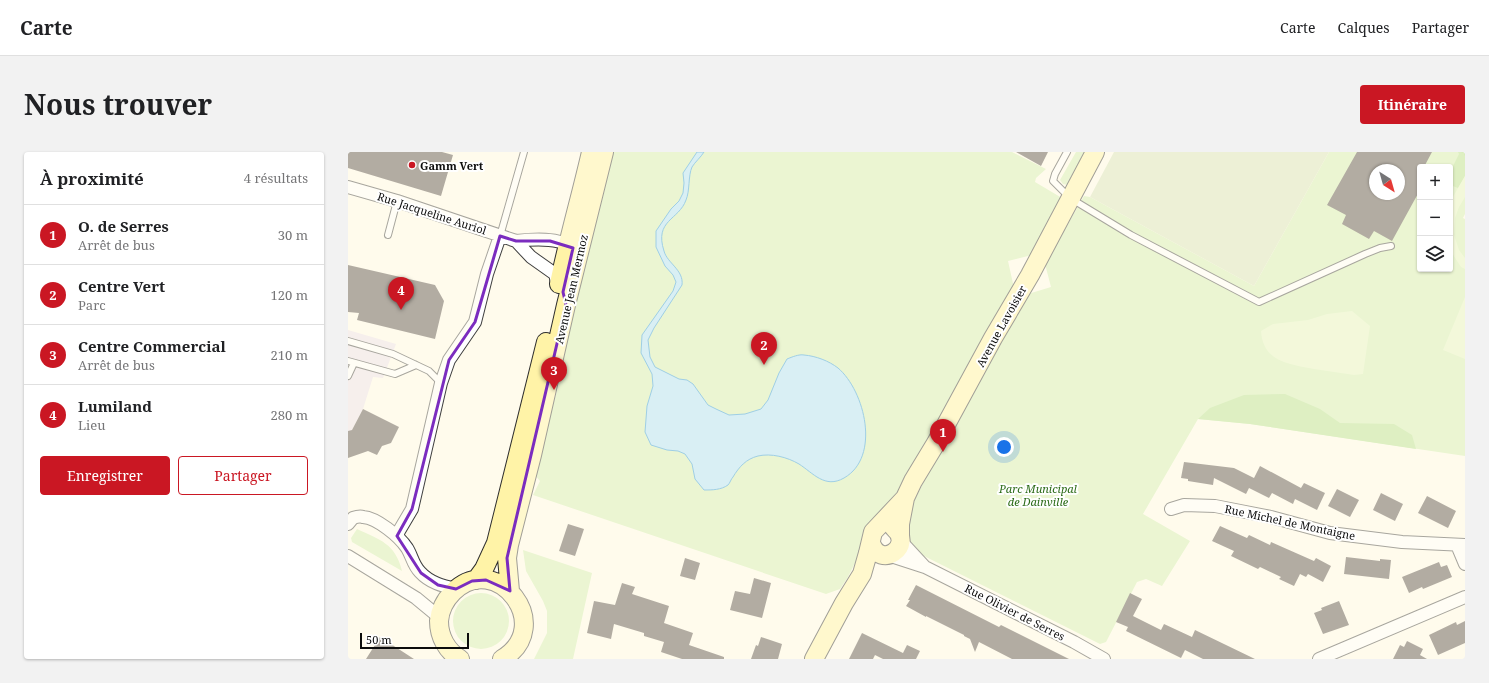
<!DOCTYPE html>
<html lang="fr">
<meta charset="utf-8">
<style>
:root{--surface:#fff;--page:#f2f2f2;--text:#202124;--muted:#757577;--line:#e0e0e0;--accent:#ca1723}
body{margin:0;font-family:"Noto Serif",serif;background:var(--page);color:var(--text)}
.controls{position:absolute;right:12px;top:12px;display:grid;overflow:hidden;border-radius:4px;box-shadow:0 1px 3px #0004}
.controls button{width:36px;height:36px;display:grid;place-items:center;padding:0;border:0;border-bottom:1px solid var(--line);background:var(--surface);color:var(--text);font:20px sans-serif}
.compass{position:absolute;left:1021px;top:12px;width:36px;height:36px;border-radius:50%;background:var(--surface);box-shadow:0 1px 3px #0004;rotate:143deg}
.scale{position:absolute;left:12px;bottom:10px;width:109px;box-sizing:border-box;padding-left:4px;border:2px solid #0c0c0c;border-top:0;font-size:11px;line-height:14px;white-space:nowrap;color:#0c0c0c;-webkit-text-stroke:3px #fff;paint-order:stroke}
.you{position:absolute;left:656px;top:295px;width:14px;height:14px;margin:-10px;border:3px solid #fff;border-radius:50%;background:#1a73e8;box-shadow:0 0 0 6px #1a73e833}
.badge{display:grid;place-items:center;width:26px;height:26px;border-radius:50%;background:var(--accent);color:#fff;font-size:13px;font-weight:700}
.pin{position:absolute;translate:-50% -33px;filter:drop-shadow(0 1px 2px #0008)}
.pin::after{content:'';position:absolute;top:21px;width:14px;height:12px;background:inherit;clip-path:polygon(0 0,100% 0,50% 100%)}
.list{margin:0;padding:0;list-style:none}
h2{display:flex;justify-content:space-between;align-items:center;height:52px;margin:0;padding:0 16px;font-size:17px}
h2 small{font-size:13px;font-weight:400;color:var(--muted)}
.list li{display:grid;grid-template-columns:26px 1fr auto;gap:12px;align-items:center;box-sizing:border-box;height:60px;padding:0 16px;border-top:1px solid var(--line)}
.list b{display:block;font-size:15px;white-space:nowrap}
.list p{margin:0;font-size:13px;white-space:nowrap;color:var(--muted)}
.list em{font-size:13px;font-style:normal;color:var(--muted)}
.actions{display:flex;gap:8px;padding:12px 16px}
.actions a{flex:1;padding:9px 0;border:1px solid var(--accent);border-radius:4px;text-align:center;font-size:14px;color:var(--accent)}
.actions .main{background:var(--accent);color:#fff}
.icon{flex:none;width:22px;height:22px;fill:none;stroke:currentColor;stroke-width:2;stroke-linecap:round;stroke-linejoin:round}
.map{position:relative;flex:none;width:1117px;height:507px;overflow:hidden;border-radius:4px}
header{display:flex;align-items:center;gap:24px;box-sizing:border-box;height:56px;padding:0 20px;background:var(--surface);border-bottom:1px solid var(--line)}
header strong{font-size:19px}
nav{display:flex;gap:22px;margin-inline-start:auto;font-size:14px}
.intro{display:flex;align-items:center;justify-content:space-between;box-sizing:border-box;height:96px;padding:0 24px}
h1{margin:0;font-size:28px}
.button{padding:10px 18px;border-radius:4px;background:var(--accent);color:#fff;font-size:14px;font-weight:700}
main{display:flex;gap:24px;padding:0 24px}
aside{flex:1;background:var(--surface);border-radius:4px;box-shadow:0 1px 3px #0004}
.map>svg:first-child{display:block}
.industrial{fill:#ebdfec}
.green{fill:#d2eeb1;fill-rule:evenodd}
.forest{fill:#b5e08f}
.cemetery{fill:#d7e3bb}
.pitch{fill:#e4f4c4}
.water{fill:#aadffc;stroke:#2a98db}
.building{fill:#564d48;fill-rule:evenodd}
.lines{fill:none;stroke-linecap:round;stroke-linejoin:round}
.service-casing{stroke:#3f3f3f;stroke-width:8}
.minor-casing{stroke:#3f3f3f;stroke-width:14}
.secondary-casing{stroke:#2e2e2e;stroke-width:20}
.service{stroke:#fff;stroke-width:6}
.minor{stroke:#fff;stroke-width:12}
.secondary{stroke:#fff3a7;stroke-width:18}
.marked{fill:none;stroke:#7b2cbf;stroke-width:3;stroke-linejoin:round}
.poi-dot{fill:#ca1723;stroke:#fff;stroke-width:1.5}
.labels{text-anchor:middle;dominant-baseline:central;stroke-width:4;stroke-linejoin:round;paint-order:stroke}
.poi-label{font-size:11px;font-weight:bold;fill:#0c0c0c;stroke:#fff;text-anchor:start}
.street-label{font-size:11px;fill:#0c0c0c;stroke:#fff}
.park-label{font-size:11px;font-style:italic;fill:#2a6a16;stroke:#fff}
</style>
<header>
<strong>Carte</strong>
<nav><a>Carte</a><a>Calques</a><a>Partager</a></nav>
</header>
<div class="intro"><h1>Nous trouver</h1><a class="button">Itinéraire</a></div>
<main>
<aside>
<h2>À proximité<small>4 résultats</small></h2>
<ul class="list">
<li><span class="badge">1</span><div><b>O. de Serres</b><p>Arrêt de bus</p></div><em>30 m</em></li>
<li><span class="badge">2</span><div><b>Centre Vert</b><p>Parc</p></div><em>120 m</em></li>
<li><span class="badge">3</span><div><b>Centre Commercial</b><p>Arrêt de bus</p></div><em>210 m</em></li>
<li><span class="badge">4</span><div><b>Lumiland</b><p>Lieu</p></div><em>280 m</em></li>
</ul>
<div class="actions"><a class="main">Enregistrer</a><a>Partager</a></div>
</aside>
<div class="map">
<svg width="1117" height="507" viewBox="0 0 1117 507">
<rect width="100%" height="100%" fill="#fffbec"/>
<path class="industrial" d="M0,178L48,192L35,226L25,225L15,257L0,286Z"/>
<path class="green" d="M261,0H664L698,17L688,26L687,30L714,46L684,103L660,109L666,136L559,325L513,399L500,425L492,437L478,442L185,343L192,329L185,321L197,264L205,253L211,232L207,228Z
M728,0H738L720,33L715,32L712,28Z
M981,0H1117V62L1115,66L1117,67V304L902,272L850,267L795,362L842,389L814,434L798,427L789,430L758,490L752,492L572,402L564,392L559,390L561,359L574,333L680,142L703,135L697,112L736,44L742,45L906,134ZM1072,15H1102V117H1072ZM1027,18H1051V42H1027Z
M9,377C32,388 47,391 54,419L4,390L3,386Z
M175,398L244,421L225,507H186L199,481V459L195,449L178,419Z
M105 469a28 28 0 1 1 56 0a28 28 0 1 1-56 0Z"/>
<path class="forest" d="M1110,0H1117V24L1110,36L1102,33L1104,16L1111,2Z
M937,242L972,257L992,271L1046,272L1064,283L1068,297L902,272L850,267L862,256L896,243Z"/>
<path class="cemetery" d="M766,0H981L906,134L742,45Z"/>
<path class="pitch" d="M1117,24V45L1111,55L1107,66L1106,83L1111,98L1117,106V117L1113,115L1102,98V50Z
M1117,145V207L1095,198Z
M1004,159L1022,174L1015,222L1006,223C993,221 979,219 966,217C941,212 915,210 913,179L925,172L960,168L979,162Z"/>
<path class="water" d="M349,0H356C353,5 347,10 344,15C340,24 342,39 338,48C331,68 306,68 316,99C319,111 336,118 334,133L306,176L300,188L302,205L307,215L331,227L339,228L345,232L360,253L368,257L381,263L397,262L413,257L420,248L431,221L439,207C444,205 451,202 456,203C468,204 481,209 490,216C517,239 533,305 496,326C477,337 465,321 451,312C439,305 423,301 410,304C398,307 391,315 385,325C383,327 382,331 380,333C373,338 364,338 356,338L347,327L344,312L337,302L330,299L319,298L303,293L297,280L299,254L305,234L304,222L293,201L294,183L325,139L328,130L325,123L317,114L308,95V79L323,57L331,49L335,41L336,31L335,21Z"/>
<path class="building" d="M0,0H94L105,3L93,44L0,16Z
M668,0H700L693,14Z
M1009,0H1084L1076,15H1072V38L1044,89L1026,79L1021,87L994,72L998,63L979,53ZM1027,18H1051V42H1027Z
M0,113L87,133L96,149L87,187L9,168L11,161L0,160Z
M15,257L51,275L43,291L34,294L29,303L20,299L0,306V279L4,278Z
M836,310L886,316L906,326L912,314L953,336L956,331L977,341L969,358L947,347L945,352L924,341L921,346L901,336L898,342L866,326L865,333L840,329V327L833,326Z
M989,337L1011,348L1002,365L980,354Z
M1033,341L1055,352L1047,369L1025,358Z
M1079,344L1108,359L1100,376L1070,361Z
M220,372L236,377L227,404L211,399Z
M872,374L899,386L901,383L922,393L923,390L966,409L968,406L983,414L975,430L960,422L958,425L952,422L946,434L931,427L933,425L912,415L910,417L883,404L886,399L864,389Z
M998,405L1032,409V407L1043,408L1041,427L996,422Z
M337,406L352,411L347,428L332,424Z
M1091,410L1093,415L1099,413L1104,425L1075,437L1074,435L1061,441L1054,425Z
M406,426L423,431L414,466L382,458L387,439L402,442Z
M274,431L287,435L284,442L321,454L316,471L345,481L341,493L376,505V507H334L313,500L316,490L296,484V481L266,472L263,487L239,481L246,449L267,453Z
M568,433L651,475L653,473L721,507H664L631,490L627,500L622,487L616,484V483L578,464V465L558,454L562,448H560Z
M782,441L794,447L785,464L813,478L816,472L844,485L847,478L907,507H855L837,498L833,506L778,479L780,475L768,470Z
M991,449L1001,473L975,482L966,461L974,458L973,456Z
M1117,469V491L1090,503L1081,483L1108,470L1109,473Z
M514,481L555,501L559,493L572,499L568,507H535L527,503L525,507H501Z
M32,485L66,507H18Z
M413,485L434,492L430,507H403L408,493L410,494Z
M1059,489L1075,497L1072,503L1079,507H1045L1052,493L1056,495Z"/>
<g class="lines">
<defs>
<path id="service" d="M719,0L707,22L705,29L722,46L783,83L911,150L1017,102L1032,96L1043,94
M40,83L49,49
M152,84L176,0
M0,189L45,202L81,219L93,231
M0,209L47,222L68,213
M0,224L6,211"/>
<path id="minor" d="M0,35L49,49L168,89C185,87 211,85 225,96L224,98
M168,89L183,105L207,122L210,134
M823,357L836,353L867,354L923,365L982,381L1054,390L1117,393
M0,372L5,366C8,365 12,364 15,365C29,366 51,384 59,396C64,404 65,413 72,420C82,431 95,434 108,437
M49,384L51,379L64,357L93,231L101,208L127,170L139,122L152,84
M552,388L576,414
M1109,393L1117,412
M540,403L577,415L726,490L756,507
M0,404L68,446L91,465
M971,507L1117,445"/>
<path id="secondary" d="M211,132C220,88 233,44 243,0
M552,384V372L557,346L565,329L588,291L645,186L682,123L747,0
M523,391C532,418 567,394 546,376
M128,428L136,417L148,391L198,190
M162,439L159,406L161,393L184,303L218,153L256,0
M112,507C99,499 91,485 91,469C92,457 97,448 105,440C148,397 209,474 154,507
M466,507L496,451L514,422L520,401L525,380L557,346"/>
</defs>
<use href="#service" class="service-casing"/>
<use href="#minor" class="minor-casing"/>
<use href="#secondary" class="secondary-casing"/>
<use href="#service" class="service"/>
<use href="#minor" class="minor"/>
<use href="#secondary" class="secondary"/>
</g>
<path d="M0 0H1117V507H0ZM152,84L168,89H202L225,96L215,140L218,153L159,406L162,439L138,428L124,429L108,437L90,433L73,421L49,384L64,357L101,208L127,170Z" fill="#fffbec" fill-opacity=".55" fill-rule="evenodd"/>
<path class="marked" d="M152,84L168,89H202L225,96L215,140L218,153L159,406L162,439L138,428L124,429L108,437L90,433L73,421L49,384L64,357L101,208L127,170Z"/>
<circle class="poi-dot" cx="64" cy="13" r="4"/>
<g class="labels">
<g class="poi-label">
<text x="72" y="13">Gamm Vert</text>
</g>
<g class="street-label">
<text transform="translate(84 61) rotate(18)">Rue Jacqueline Auriol</text>
<text transform="translate(223 137) rotate(-77)">Avenue Jean Mermoz</text>
<text transform="translate(653 174) rotate(-61)">Avenue Lavoisier</text>
<text transform="translate(942 370) rotate(12)">Rue Michel de Montaigne</text>
<text transform="translate(667 460) rotate(27)">Rue Olivier de Serres</text>
</g>
<g class="park-label">
<text x="690" y="336">Parc Municipal<tspan x="690" dy="13">de Dainville</tspan></text>
</g>
</g>
</svg>
<div class="controls">
<button>+</button>
<button>−</button>
<button><svg class="icon" aria-label="layers" viewBox="0 0 24 24"><path d="M12 4l9 5-9 5-9-5zM3 14l9 5 9-5"/></svg></button>
</div>
<svg class="compass" viewBox="-18 -18 36 36"><path d="M0-13l5 13h-10z" fill="#e53935"/><path d="M0 13l5-13h-10z" fill="#757577"/></svg>
<div class="scale">50 m</div>
<div class="you"></div>
<div class="pin badge" style="left:595px;top:300px">1</div>
<div class="pin badge" style="left:416px;top:213px">2</div>
<div class="pin badge" style="left:206px;top:238px">3</div>
<div class="pin badge" style="left:53px;top:158px">4</div>
</div>
</main>
